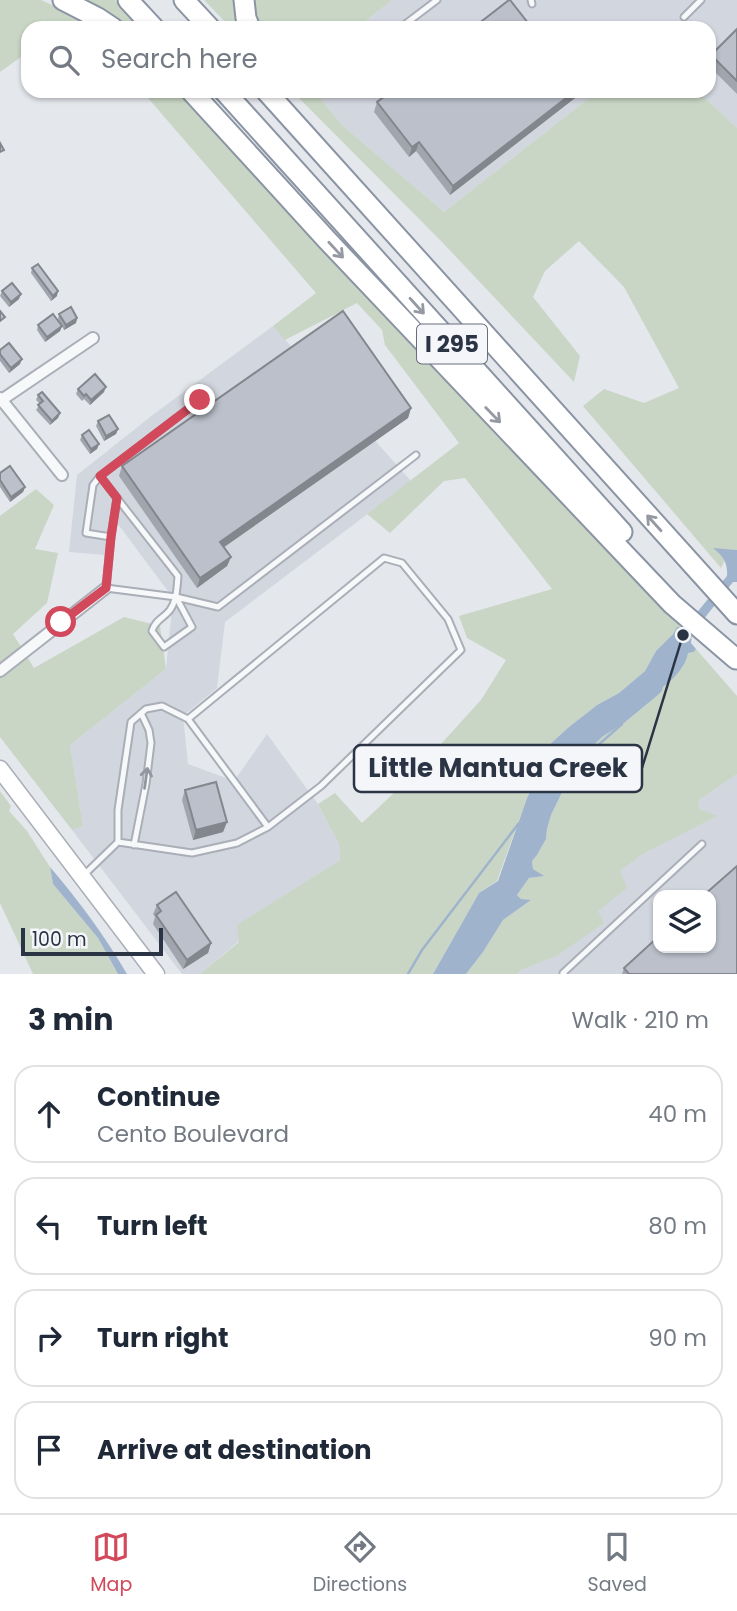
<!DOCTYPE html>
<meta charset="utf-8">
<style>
:root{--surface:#fff;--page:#f2f2f3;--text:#1f2937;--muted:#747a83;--line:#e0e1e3;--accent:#d1495b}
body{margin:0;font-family:Poppins,sans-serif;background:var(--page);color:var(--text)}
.controls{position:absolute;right:21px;bottom:21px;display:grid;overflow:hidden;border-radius:14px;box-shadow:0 2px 5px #0004}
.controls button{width:63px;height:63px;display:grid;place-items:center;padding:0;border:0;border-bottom:2px solid var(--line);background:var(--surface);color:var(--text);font:35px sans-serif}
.scale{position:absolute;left:21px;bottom:18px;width:142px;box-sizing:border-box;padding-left:7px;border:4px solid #2b3445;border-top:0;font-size:19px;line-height:24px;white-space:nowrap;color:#2b3445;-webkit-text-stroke:5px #f4f6f9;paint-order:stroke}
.stop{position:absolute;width:21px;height:21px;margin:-16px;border:5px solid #d1495b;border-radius:50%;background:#fff}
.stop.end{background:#d1495b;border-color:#fff;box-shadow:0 2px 7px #0008}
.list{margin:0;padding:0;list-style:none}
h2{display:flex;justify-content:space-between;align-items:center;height:91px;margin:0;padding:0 28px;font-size:30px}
h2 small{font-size:23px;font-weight:400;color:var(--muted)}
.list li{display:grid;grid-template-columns:46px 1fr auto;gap:21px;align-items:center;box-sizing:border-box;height:98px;margin:0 14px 14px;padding:0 14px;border:2px solid var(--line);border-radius:21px}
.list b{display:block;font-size:26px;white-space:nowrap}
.list p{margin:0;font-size:23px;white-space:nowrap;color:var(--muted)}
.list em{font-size:23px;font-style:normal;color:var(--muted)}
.icon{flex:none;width:38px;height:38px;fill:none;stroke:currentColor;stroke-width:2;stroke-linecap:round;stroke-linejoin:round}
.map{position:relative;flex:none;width:737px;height:974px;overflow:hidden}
.search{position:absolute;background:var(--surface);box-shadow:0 2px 5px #0004;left:21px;right:21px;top:21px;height:77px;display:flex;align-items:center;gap:18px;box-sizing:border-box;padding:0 24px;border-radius:21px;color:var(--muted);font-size:26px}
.sheet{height:539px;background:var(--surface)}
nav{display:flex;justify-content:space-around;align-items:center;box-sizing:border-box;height:98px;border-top:2px solid var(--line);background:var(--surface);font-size:19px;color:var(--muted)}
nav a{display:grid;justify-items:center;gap:4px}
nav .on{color:var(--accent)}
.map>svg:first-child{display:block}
.built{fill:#d2d6de;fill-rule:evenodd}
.green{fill:#c9d6c5}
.water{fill:#9fb4cc}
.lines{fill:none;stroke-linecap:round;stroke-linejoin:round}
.stream{stroke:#9fb4cc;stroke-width:2.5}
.service-casing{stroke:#a9aeb7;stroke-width:9}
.minor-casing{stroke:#a9aeb7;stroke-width:14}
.secondary-casing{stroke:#a9aeb7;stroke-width:19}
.motorway-casing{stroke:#8b94a3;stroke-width:23}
.service{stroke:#f7f8fa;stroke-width:5}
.minor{stroke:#f7f8fa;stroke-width:10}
.secondary{stroke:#fff;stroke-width:16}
.motorway{stroke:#fff;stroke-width:19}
.wall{fill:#a1a5ae}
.shaded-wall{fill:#83868d}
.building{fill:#bbc0ca;stroke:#83868d;stroke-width:2}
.oneway{stroke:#959aa2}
.oneway2{stroke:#9196a0}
.route{stroke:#d1495b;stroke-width:9}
.labels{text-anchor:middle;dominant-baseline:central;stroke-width:7;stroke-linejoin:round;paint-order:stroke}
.shield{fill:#f4f6f9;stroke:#676e7b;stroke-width:2}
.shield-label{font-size:23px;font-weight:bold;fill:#2b3445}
.leader{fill:none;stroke:#2b3445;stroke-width:2.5}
.callout-dot{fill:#2b3445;stroke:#f4f6f9;stroke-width:2.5}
.callout{fill:#f4f6f9;stroke:#2b3445;stroke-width:2.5}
.callout-label{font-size:26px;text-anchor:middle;font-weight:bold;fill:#2b3445}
</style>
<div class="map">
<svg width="737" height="974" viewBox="0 0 737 974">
<rect width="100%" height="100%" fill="#e4e7ec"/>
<path class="built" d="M392,0H737V128L698,91H709V28H357Z
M314,91H598L444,212L342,125Z
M273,326L411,481L225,622L217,688L183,716L188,764L234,781L267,734L318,804L339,844L340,860L238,925L239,941L200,974H182L72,830L83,826L70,745L166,669L173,598L112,516L105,555L69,552L77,475L154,414Z
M737,774V974H517L521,970L557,956L603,923L597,911L620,871L643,854L716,816L700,809L698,801ZM658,895H711V948H658Z"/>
<path class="green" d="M0,0H41L102,28H28V52L0,72Z
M79,0H115L141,28H127L104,11Z
M204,0H238L240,28H231Z
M254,0H392L357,28H262L258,19Z
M142,91H180L682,628L677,627L673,634L656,651L645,671L619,693L597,705L569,727L549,745L541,770L527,798L497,881L479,893L433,974H200L239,942L237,925L340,860L339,844L318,804L335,793L362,823L410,778L481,700L506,660L467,638L459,616L552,589L465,478L444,481L390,533L367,514L459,443L385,345L382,330L357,303L285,340L273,326L316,293Z
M292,91H314L342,125L444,212L598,91H698L737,128V550L715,549L725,560L721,568L583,406L604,389L644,403L679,388L624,287L579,241L545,271L533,297L580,356L574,382L442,242Z
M36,489L54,505L35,549L58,553L47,603L13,634L34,668L124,617L160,626L166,669L70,745L83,826L72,830L0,737V516Z
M696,649L737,696V774L698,801L700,809L717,816L643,854L620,871L627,888L598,911L604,923L557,956L521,970L517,974H466L483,952L503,920L530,901L521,899L517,895L529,878L543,876L533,869L532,861L537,855L546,839L547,829L551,815L570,776L584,762L591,748L602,737L624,723L658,695L662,691L663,687C674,679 686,666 687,653L694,652Z
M0,791L11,806L9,811L27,831L50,867L53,884L98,938L118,974H33L0,903Z"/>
<path class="water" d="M713,548L737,550V582H733L692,634L691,643L696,649L694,652L688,653C686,666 674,679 663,687L662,691L658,695L624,723L602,737L591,748L584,762L570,776L551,815L547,829L546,839L537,855L532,861L533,869L544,876L529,878L517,895L521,899L531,900L503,920L483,952L466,974H433L479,893L498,881L527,798L541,770L549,745L569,727L597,705L619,693L645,671L656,651L673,634L677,627H685L727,576C728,563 723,556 713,548Z
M50,867C79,901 105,936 127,974H118L98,938L53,884Z"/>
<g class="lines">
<path class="stream" d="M588,754L622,724
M408,974L422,950L519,823"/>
<defs>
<path id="service" d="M531,0L532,4
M684,17L701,0
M404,25L437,0
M100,476L93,485L86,533L111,537
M117,498L100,476L200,400
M176,597L192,627L164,647L152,631C155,620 164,618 170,610C177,600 177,587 178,576L117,498L111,537L106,588L176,597L218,607L416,455
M188,719L384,558L402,563L448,619L461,650L321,786L268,827
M134,845L146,784L151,743L149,730L141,713
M85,874L118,842V810L131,722L146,709L162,706L188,719L268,827L237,843L192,853L118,842
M564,974L563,973L702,844"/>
<path id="minor" d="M0,398L62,475
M0,401L93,338
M0,671L106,588"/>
<path id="secondary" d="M0,769L156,974"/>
<path id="motorway" d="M63,0L98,18L113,28
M128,0L154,28
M184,0L210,28
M244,0L246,18L250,28
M191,91L327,240L672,604L736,659
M224,91L622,532
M266,91L737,614"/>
</defs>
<use href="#service" class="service-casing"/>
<use href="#minor" class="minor-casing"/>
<use href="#secondary" class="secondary-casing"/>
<use href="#motorway" class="motorway-casing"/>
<use href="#service" class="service"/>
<use href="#minor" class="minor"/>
<use href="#secondary" class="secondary"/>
<use href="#motorway" class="motorway"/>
</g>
<path class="wall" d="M737,29V94L709,66V61L711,55Z
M392,91H578L575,98L450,195L416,151L409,157L374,112L377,102Z
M32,268L57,296L51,301L31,273Z
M2,291L19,299L9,307L0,296Z
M59,314L77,318L76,323L64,330L62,326L60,331L45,342L37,330L38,325L60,323L58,319Z
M0,350L20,364L9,373L0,361Z
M78,389L104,392L90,405L84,399L82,401L76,394Z
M38,395L60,413L58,418L50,425L36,410L40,404L36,400Z
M411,408L408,418L224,547L231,557L227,566L197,588L119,476L122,466Z
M98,421L118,429L116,434L104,441L96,426Z
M82,435L99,444L97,449L90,454L80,440Z
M0,473L25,487L23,492L10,502L0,487Z
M185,790L227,822L223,832L193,840L182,800Z
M157,905L211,943L208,953L183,969L153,924L155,917L153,914Z
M624,968L737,974H622Z"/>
<path class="shaded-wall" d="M575,91H578L575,98L450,195L453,186Z
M419,142L416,151L409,157L412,147Z
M58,291L57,296L51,301L53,296Z
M21,294L19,299L9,307L11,302Z
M77,318L76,323L64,330L66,325Z
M62,326L60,331L45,342L47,337Z
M22,359L20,364L9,373L11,368Z
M106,387L104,392L90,405L91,400Z
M411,408L408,418L217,552L220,542Z
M60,413L58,418L50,425L52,421Z
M118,429L116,434L104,441L106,436Z
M99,444L97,449L90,454L91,449Z
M25,487L23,492L10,502L11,497Z
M231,557L227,566L197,588L200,578Z
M227,822L223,832L193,840L196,830Z
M211,943L208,953L183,969L187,960Z"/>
<path class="building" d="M509,0H510L532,28H473Z
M737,29V81L711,55Z
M392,91H575L453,186L419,142L412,147L377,102Z
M0,143L4,150L0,152Z
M38,264L58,291L53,296L32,268Z
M12,283L21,294L11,302L2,291Z
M71,307L77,318L66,325L59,314Z
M0,311L5,317L0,321Z
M343,311L411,408L220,542L231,557L200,578L122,466Z
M53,314L62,326L47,337L38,325Z
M9,343L22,359L11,368L0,354V350Z
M95,374L106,387L91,400L86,394L84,396L78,389Z
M42,392L60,413L52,421L38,405L43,401L38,395Z
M109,415L118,429L106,436L98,421Z
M89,430L99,444L91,449L82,435Z
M10,466L25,487L11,497L0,480V473Z
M216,782L227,822L196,830L185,790Z
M737,866V974H629L624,968L658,937V948H711V895H704Z
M176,892L211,943L187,960L156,915L161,911L157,905Z"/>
<defs><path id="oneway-shaft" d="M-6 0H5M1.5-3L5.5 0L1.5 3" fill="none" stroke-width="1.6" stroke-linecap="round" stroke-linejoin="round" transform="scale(1.75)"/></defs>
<g class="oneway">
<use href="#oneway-shaft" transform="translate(336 250) rotate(47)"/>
<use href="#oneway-shaft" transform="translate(417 306) rotate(48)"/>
<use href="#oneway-shaft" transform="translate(493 415) rotate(46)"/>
<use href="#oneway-shaft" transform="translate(654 523) rotate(-132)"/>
</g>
<use class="oneway2" href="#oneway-shaft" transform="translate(146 778) rotate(-82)"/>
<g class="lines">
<path class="route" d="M61,622L106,588L111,537L117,498L100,476L200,400"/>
</g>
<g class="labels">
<rect class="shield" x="417" y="324.5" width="70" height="39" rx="5"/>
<g class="shield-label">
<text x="452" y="344">I 295</text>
</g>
</g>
<path class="leader" d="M683 635L642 768"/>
<circle class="callout-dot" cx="683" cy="635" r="7"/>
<rect class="callout" x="354" y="745" width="288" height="47" rx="7"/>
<g class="callout-label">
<text x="498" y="777">Little Mantua Creek</text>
</g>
</svg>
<div class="controls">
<button><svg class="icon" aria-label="layers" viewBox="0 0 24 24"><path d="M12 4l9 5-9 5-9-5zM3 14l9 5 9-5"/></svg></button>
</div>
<div class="scale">100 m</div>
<div class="stop" style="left:61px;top:622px"></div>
<div class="stop end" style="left:200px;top:400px"></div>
<div class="search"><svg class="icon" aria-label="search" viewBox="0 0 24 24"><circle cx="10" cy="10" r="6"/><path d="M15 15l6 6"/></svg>Search here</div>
</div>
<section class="sheet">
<h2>3 min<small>Walk · 210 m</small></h2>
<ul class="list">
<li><svg class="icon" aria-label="ahead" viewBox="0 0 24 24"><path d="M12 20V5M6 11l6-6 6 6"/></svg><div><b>Continue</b><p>Cento Boulevard</p></div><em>40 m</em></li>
<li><svg class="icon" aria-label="left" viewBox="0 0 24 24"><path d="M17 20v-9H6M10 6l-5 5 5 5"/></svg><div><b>Turn left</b></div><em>80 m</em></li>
<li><svg class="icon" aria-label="right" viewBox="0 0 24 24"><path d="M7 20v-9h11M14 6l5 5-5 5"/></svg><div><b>Turn right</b></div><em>90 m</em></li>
<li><svg class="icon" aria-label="arrive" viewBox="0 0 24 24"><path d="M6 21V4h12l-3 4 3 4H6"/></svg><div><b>Arrive at destination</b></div></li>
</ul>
</section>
<nav>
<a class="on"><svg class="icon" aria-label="map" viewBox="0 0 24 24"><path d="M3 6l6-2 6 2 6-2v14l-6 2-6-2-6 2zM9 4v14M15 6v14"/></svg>Map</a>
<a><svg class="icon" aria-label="directions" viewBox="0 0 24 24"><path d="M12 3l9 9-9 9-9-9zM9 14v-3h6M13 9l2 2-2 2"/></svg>Directions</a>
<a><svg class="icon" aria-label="saved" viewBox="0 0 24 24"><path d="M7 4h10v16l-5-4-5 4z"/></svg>Saved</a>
</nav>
